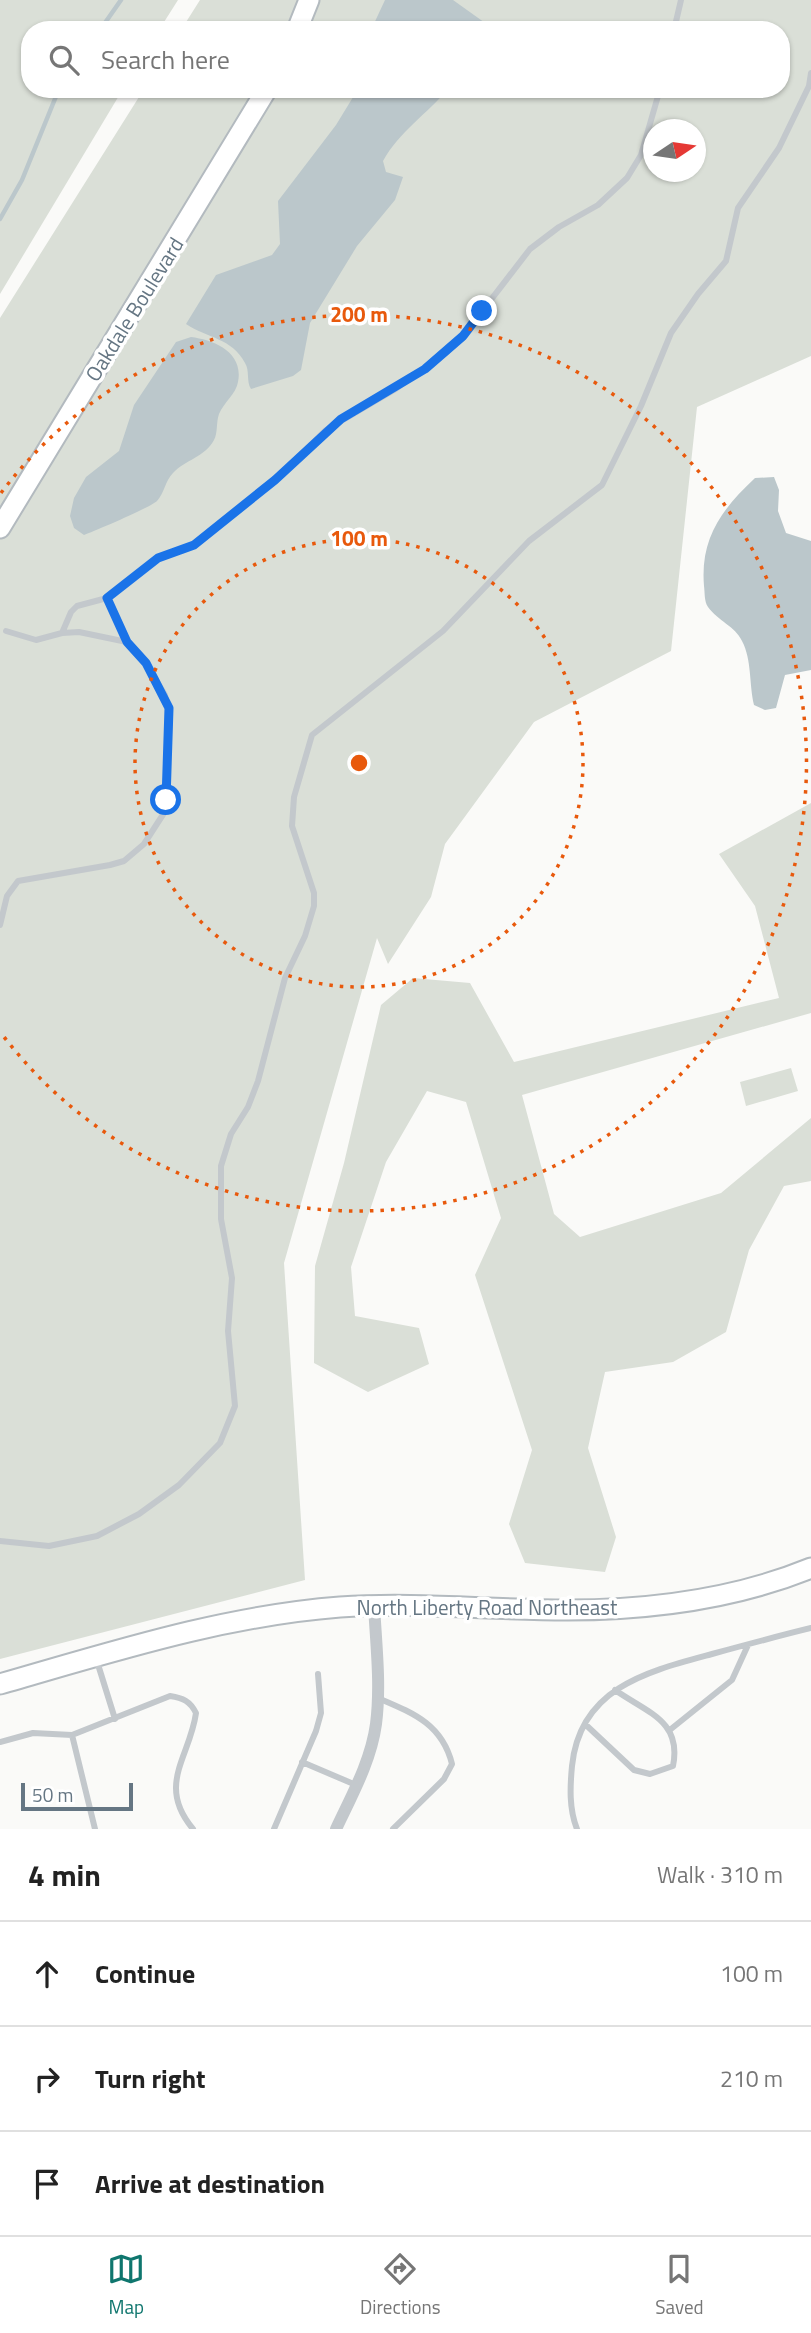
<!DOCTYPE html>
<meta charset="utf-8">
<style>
:root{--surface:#fff;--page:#f6f6f6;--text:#222;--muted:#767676;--line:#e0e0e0;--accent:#0f766e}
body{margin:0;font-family:"Titillium Web",sans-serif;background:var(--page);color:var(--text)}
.compass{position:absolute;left:643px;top:119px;width:63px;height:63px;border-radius:50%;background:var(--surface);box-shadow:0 2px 5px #0004;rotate:77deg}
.scale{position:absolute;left:21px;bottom:18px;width:112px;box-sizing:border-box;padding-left:7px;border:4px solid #657683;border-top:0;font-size:19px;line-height:24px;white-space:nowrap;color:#657683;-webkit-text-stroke:5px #fff;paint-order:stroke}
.stop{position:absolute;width:21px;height:21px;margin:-16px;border:5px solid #1a73e8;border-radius:50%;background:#fff}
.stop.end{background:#1a73e8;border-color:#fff;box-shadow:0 2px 7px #0008}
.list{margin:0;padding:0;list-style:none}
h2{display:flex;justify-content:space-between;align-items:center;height:91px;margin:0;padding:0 28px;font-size:30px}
h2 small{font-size:23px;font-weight:400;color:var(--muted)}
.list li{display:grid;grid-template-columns:46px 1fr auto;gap:21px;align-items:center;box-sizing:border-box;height:105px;padding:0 28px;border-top:2px solid var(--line)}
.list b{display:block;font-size:26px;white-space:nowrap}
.list em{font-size:23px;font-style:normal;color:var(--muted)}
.icon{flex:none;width:38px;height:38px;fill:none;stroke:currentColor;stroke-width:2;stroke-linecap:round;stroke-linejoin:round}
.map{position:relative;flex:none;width:811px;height:1829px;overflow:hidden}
.search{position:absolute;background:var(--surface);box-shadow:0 2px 5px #0004;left:21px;right:21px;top:21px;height:77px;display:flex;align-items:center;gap:18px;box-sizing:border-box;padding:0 24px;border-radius:28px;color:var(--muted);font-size:26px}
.sheet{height:406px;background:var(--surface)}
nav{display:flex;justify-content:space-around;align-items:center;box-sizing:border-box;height:98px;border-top:2px solid var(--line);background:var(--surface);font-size:19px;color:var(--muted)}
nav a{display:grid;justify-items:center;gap:4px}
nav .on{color:var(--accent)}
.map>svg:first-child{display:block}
.green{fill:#dadfd7;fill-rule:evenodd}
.water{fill:#bbc7cb}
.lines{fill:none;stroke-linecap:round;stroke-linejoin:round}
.stream{stroke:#bbc7cb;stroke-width:4.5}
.secondary-casing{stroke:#b3babf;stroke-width:23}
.lane{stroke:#c3c8cc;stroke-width:6}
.street{stroke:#c3c8cc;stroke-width:12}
.secondary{stroke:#fff;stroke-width:19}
.route{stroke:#1a73e8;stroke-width:9}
.ring{fill:none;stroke:#e8590c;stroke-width:3.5;stroke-dasharray:3.5 7}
.labels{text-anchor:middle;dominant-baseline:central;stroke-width:7;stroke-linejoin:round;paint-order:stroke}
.street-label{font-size:21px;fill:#657683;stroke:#fff}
.centre{fill:#e8590c;stroke:#fff;stroke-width:3.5}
.ring-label{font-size:21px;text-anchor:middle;font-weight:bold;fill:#e8590c;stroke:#fff;stroke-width:7;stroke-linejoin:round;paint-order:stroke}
</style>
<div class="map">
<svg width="811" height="1829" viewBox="0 0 811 1829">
<rect width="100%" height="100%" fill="#fafaf8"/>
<path class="green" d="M0,0H178L159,30H30V89H123L0,294Z
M200,0H811V356L697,407L671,651L534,722L445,844L431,897L388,964L377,938L284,1263L305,1580L0,1659V318L144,89H781V30H181ZM654,130H696V172H654Z
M811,803V1013L522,1095L554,1214L580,1237L721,1193L811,1118V1181L784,1186L749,1250L726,1332L673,1362L605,1372L588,1448L616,1537L605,1572L525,1563L509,1524L532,1450L475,1275L501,1218L466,1102L427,1091L386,1162L351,1267L355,1316L419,1328L429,1364L368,1392L314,1363L315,1266L344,1163L381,1005L413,978L470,983L514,1062L779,998L755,906L719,854Z
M791,1068L798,1091L746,1106L740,1082Z"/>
<path class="water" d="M385,0H453L495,30H371Z
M358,89H448C427,114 399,132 383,161L386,172L403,177L395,200L357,246L310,323L301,370L293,376L251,389C246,381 250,371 245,363C232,338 207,338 186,324L216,275L272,255L280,244L278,201L336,125Z
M191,337C214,340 244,352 238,382C236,394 224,402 219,414C216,422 218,433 214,440C205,457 185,460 173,473C165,481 164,494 157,501C151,507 95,531 84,535L74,528L70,516L74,498L86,477L119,451L134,405L176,342Z
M774,477L779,490L778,511L786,533L811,541V670L785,675L776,708L765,710L754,705C749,684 752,660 742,641C735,626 718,621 708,607C704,601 705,593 704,586C700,538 722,509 755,478Z"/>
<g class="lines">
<path class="stream" d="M100,30L121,0
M0,219L22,180L59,89"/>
<defs>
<path id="secondary" d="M297,30L309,0
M0,528L267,89
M0,1684C112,1652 223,1616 340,1607C416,1602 491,1610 567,1610C649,1610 735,1599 811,1568"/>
</defs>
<use href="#secondary" class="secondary-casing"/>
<path class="lane" d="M674,30L681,0
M107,598L127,642
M62,633L71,612L77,606L107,598L158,558L194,545L275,480L326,430L394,390L446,353L463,336L530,249L559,227L598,205L627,178L641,155L660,89
M0,925L7,896L18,881L110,865L124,861L144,844L164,813L170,719L165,695L146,663L127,642L79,632L62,633L36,640L6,631
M0,1541L49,1546L97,1536L139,1514L179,1485L220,1443L235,1406L228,1331L232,1278L221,1219V1166L231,1134L248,1107L258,1081L285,978L305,936L314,906V893L292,826L294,797L312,735L443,631L529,541L602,485L641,406L671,333L698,294L726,261L738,208L779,148L809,86L811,73
M96,1658L115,1719
M378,1698C413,1713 442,1724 452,1764L444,1779L393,1829
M586,1725L634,1770L650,1774L673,1766C682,1721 648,1713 615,1690
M671,1729L732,1680L748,1645
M0,1742L33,1733L72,1735
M302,1762L356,1785
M95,1829L72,1735L170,1696C183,1698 190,1701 196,1713C190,1757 156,1785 193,1829
M274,1829L316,1731L321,1713L318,1674
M577,1829C569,1809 570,1787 572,1766C580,1687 649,1671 712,1654C745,1645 778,1636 811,1628"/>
<path class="street" d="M336,1829C352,1795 371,1761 376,1724C381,1685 376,1644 374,1605"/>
<use href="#secondary" class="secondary"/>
</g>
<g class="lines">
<path class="route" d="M166,800L169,708L146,663L127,642L107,598L158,558L194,545L275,480L341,419L425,369L463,336L482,311"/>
</g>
<g class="ring">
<circle cx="359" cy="763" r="224"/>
<path d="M1 493A448 448 0 1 1 1 1033"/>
</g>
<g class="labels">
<g class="street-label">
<text transform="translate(134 309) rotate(-58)">Oakdale Boulevard</text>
<text x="487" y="1607">North Liberty Road Northeast</text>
</g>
</g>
<circle cx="359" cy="763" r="10" class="centre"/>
<g class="ring-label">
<text x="359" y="322">200 m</text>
<text x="359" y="546">100 m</text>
</g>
</svg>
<svg class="compass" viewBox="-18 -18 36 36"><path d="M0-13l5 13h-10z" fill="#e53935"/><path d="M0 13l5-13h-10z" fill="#767676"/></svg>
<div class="scale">50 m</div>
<div class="stop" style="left:166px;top:800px"></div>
<div class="stop end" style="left:482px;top:311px"></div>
<div class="search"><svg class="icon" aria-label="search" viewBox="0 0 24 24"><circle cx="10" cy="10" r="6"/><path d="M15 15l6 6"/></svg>Search here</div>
</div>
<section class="sheet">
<h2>4 min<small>Walk · 310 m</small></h2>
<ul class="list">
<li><svg class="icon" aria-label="ahead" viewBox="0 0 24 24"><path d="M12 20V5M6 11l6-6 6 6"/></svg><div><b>Continue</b></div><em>100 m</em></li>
<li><svg class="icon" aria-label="right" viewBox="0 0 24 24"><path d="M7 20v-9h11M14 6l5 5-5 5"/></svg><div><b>Turn right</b></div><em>210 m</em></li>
<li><svg class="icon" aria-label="arrive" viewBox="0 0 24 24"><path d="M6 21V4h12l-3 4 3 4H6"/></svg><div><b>Arrive at destination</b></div></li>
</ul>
</section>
<nav>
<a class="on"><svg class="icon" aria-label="map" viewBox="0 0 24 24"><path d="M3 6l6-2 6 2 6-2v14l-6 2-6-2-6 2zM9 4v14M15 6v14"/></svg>Map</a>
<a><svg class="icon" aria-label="directions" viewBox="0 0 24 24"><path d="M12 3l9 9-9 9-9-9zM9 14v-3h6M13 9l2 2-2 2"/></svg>Directions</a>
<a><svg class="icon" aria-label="saved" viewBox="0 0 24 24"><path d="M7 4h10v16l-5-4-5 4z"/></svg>Saved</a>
</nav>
